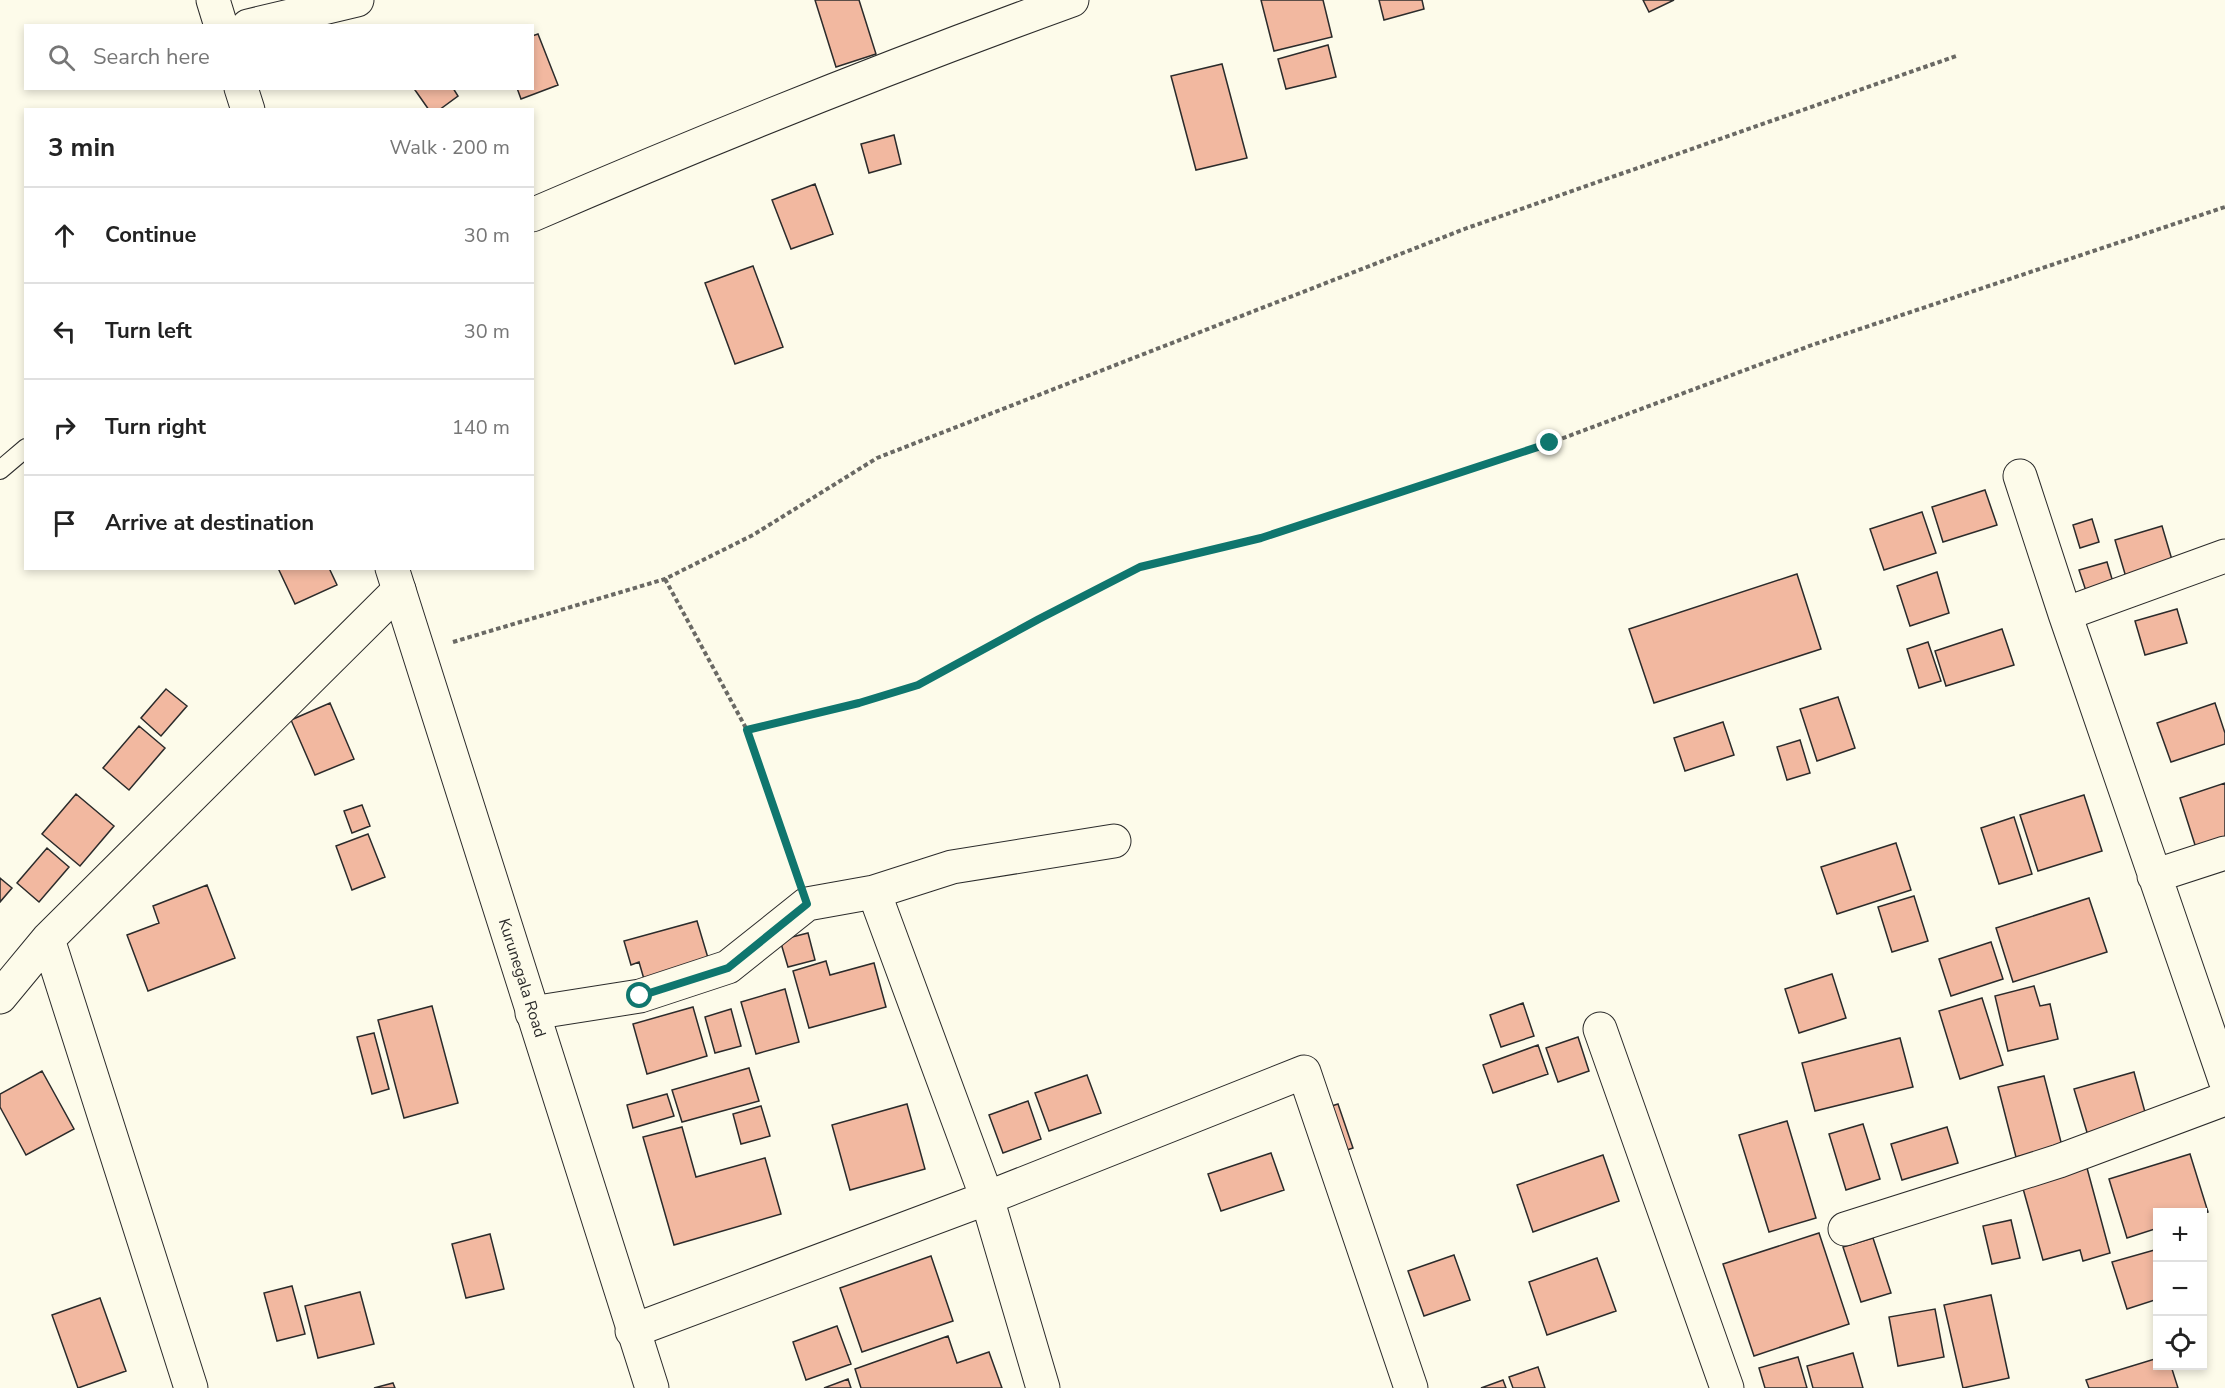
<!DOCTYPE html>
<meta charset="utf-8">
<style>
:root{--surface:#fff;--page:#f2f2f2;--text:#222;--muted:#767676;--line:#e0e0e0}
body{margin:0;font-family:"Nunito Sans",sans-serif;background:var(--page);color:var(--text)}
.controls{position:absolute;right:18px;bottom:18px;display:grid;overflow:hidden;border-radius:0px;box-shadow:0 3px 9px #0003}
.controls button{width:54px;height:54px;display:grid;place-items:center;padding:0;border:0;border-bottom:2px solid var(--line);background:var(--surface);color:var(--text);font:30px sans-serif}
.stop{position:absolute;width:18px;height:18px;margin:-14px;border:4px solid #0f766e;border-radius:50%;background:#fff}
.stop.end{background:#0f766e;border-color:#fff;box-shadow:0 2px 6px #0008}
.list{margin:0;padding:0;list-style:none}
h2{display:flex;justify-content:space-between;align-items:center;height:78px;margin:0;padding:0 24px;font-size:26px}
h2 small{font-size:20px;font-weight:400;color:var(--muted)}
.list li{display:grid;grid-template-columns:39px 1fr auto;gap:18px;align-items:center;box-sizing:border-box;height:96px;padding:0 24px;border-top:2px solid var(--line)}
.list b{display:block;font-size:22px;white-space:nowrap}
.list em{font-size:20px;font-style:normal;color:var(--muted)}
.icon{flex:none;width:33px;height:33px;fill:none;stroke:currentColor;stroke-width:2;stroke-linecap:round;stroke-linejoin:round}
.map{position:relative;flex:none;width:2225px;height:1388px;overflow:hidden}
.search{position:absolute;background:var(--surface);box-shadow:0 3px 9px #0003;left:24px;top:24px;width:510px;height:66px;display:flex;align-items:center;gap:15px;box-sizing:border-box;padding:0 21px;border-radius:0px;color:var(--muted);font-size:22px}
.panel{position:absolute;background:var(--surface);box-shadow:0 3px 9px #0003;left:24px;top:108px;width:510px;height:462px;border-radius:0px}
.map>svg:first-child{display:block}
.building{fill:#f2b8a0;stroke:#2b2b2b;stroke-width:1.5}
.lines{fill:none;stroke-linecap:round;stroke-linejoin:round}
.lane-casing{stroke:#2b2b2b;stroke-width:20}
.street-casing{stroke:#2b2b2b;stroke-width:35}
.highway-casing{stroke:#2b2b2b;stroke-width:35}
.path{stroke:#6a6964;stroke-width:4;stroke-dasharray:4.5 3;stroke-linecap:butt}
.lane{stroke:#fdfbea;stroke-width:18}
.street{stroke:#fdfbea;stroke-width:33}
.highway{stroke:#fdfbea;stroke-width:33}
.route{stroke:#0f766e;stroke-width:8}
.labels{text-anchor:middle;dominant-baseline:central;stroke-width:4.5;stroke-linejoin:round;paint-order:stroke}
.street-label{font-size:16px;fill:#2b2b2b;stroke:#fdfbea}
</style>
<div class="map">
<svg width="2225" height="1388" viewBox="0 0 2225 1388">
<rect width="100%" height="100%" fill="#fdfbea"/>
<path class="building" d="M815,0H859L876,54L836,67Z
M1261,0H1323L1332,37L1274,51Z
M1379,0H1422L1424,9L1384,20Z
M1643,0H1674L1649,12Z
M538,34L558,85L521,99L517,88H532V36Z
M1328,45L1336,77L1286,89L1278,59Z
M1222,64L1247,158L1196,170L1171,76Z
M417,88H453L458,96L439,110H429L415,90Z
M894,135L901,164L869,173L861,144Z
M815,184L833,234L791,249L772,200Z
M753,266L783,347L735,364L705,283Z
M1985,490L1997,525L1943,542L1932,507Z
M1922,512L1936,553L1884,570L1870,529Z
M2092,519L2099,542L2080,548L2073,525Z
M2162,526L2175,570L2128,584L2115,540Z
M2107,562L2115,589L2088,597L2079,570Z
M278,568H329L337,585L295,604Z
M1937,572L1949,613L1910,626L1897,586Z
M1797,574L1821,649L1654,703L1629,629Z
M2177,609L2187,643L2145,655L2135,621Z
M2002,629L2014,665L1946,686L1935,651Z
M1928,642L1941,681L1919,688L1907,649Z
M166,689L187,706L161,736L141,718Z
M1838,697L1855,748L1817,761L1800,709Z
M330,703L354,759L315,775L291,720Z
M2215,703L2225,733V744L2171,762L2157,723Z
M1723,722L1734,755L1685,771L1674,738Z
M139,726L165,748L129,790L103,768Z
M1800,740L1810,773L1787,780L1777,747Z
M2225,783V839L2196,848L2180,798Z
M76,794L114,826L80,866L42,834Z
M2084,795L2102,851L2038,871L2020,815Z
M362,805L370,826L352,833L344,811Z
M2014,817L2032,874L1999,884L1981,828Z
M368,834L385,877L352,890L336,846Z
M1896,843L1911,890L1837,914L1821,867Z
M47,848L69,867L39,902L17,883Z
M0,878L12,888L0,902Z
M207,885L235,958L148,991L127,935L159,923L153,906Z
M1914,896L1928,941L1892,952L1878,907Z
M2089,898L2107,952L2013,982L1996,928Z
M697,921L711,968L646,986L639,962L631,965L624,941Z
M808,933L815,960L788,967L780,940Z
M1991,942L2003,979L1951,996L1939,959Z
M826,961L830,975L874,963L886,1007L809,1028L793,971Z
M1832,974L1846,1018L1799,1033L1785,989Z
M2034,986L2040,1006L2050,1004L2058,1039L2008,1051L1995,996Z
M785,989L799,1042L756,1054L741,1002Z
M1982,998L2003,1065L1960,1079L1939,1011Z
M1523,1003L1534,1036L1501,1047L1490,1015Z
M432,1006L458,1103L404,1118L378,1020Z
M693,1007L707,1056L647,1074L633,1024Z
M731,1009L741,1046L715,1053L705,1017Z
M374,1033L389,1089L372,1094L357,1037Z
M1578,1037L1589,1071L1558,1082L1546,1048Z
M1900,1038L1913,1087L1815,1111L1802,1063Z
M1538,1045L1548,1074L1493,1093L1483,1065Z
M749,1068L759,1101L682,1122L672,1090Z
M42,1071L74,1129L26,1155L0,1107V1094Z
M2134,1072L2148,1123L2089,1139L2074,1089Z
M1087,1075L1101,1113L1049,1131L1035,1093Z
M2044,1076L2062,1146L2016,1157L1998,1087Z
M667,1094L674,1116L633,1128L627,1105Z
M1028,1101L1041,1139L1003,1153L989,1115Z
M907,1104L925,1169L850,1190L832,1125Z
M1338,1104L1353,1148L1338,1153L1322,1109Z
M761,1106L770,1136L741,1144L733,1114Z
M1787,1121L1816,1218L1769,1232L1739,1135Z
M1863,1124L1880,1179L1846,1190L1829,1134Z
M682,1127L696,1177L765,1158L781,1214L674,1245L643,1137Z
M1947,1127L1958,1163L1902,1180L1891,1144Z
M1271,1153L1284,1190L1221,1211L1208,1174Z
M2190,1154L2208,1212L2202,1214V1212H2158V1228L2127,1238L2109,1179Z
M1603,1155L1619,1201L1533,1232L1517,1185Z
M2087,1168L2110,1253L2083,1261L2080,1250L2043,1260L2022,1185Z
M2011,1220L2020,1258L1992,1264L1983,1226Z
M1819,1233L1849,1324L1754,1356L1723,1264Z
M490,1234L504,1289L466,1298L452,1244Z
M1873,1238L1891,1293L1861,1302L1843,1247Z
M2158,1249V1299L2127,1309L2112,1262Z
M1454,1255L1470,1300L1424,1316L1408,1271Z
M931,1256L953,1321L862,1352L840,1288Z
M1597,1258L1616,1311L1547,1335L1529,1282Z
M292,1286L305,1334L277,1341L264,1293Z
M360,1292L374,1344L318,1358L305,1306Z
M1991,1295L2009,1378L1963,1388L1944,1305Z
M100,1298L126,1371L78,1388L52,1315Z
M1935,1309L1944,1357L1898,1366L1889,1317Z
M837,1326L851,1364L806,1380L793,1342Z
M948,1336L957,1363L989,1352L1002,1388H861L855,1369Z
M1853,1353L1863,1388H1813L1807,1366Z
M1798,1357L1807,1388H1765L1759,1368Z
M2158,1358V1366H2171L2178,1388H2089L2086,1380Z
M1538,1367L1545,1388H1513L1509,1377Z
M848,1379L851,1388H824Z
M1503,1380L1506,1388H1481Z
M393,1383L395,1388H374Z"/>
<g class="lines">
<defs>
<path id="lane" d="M0,470L26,448"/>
<path id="street" d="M248,26L357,0
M532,215C710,138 890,66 1072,0
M2020,476L2065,614L2225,1080
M2065,614L2225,556
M2154,876L2225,853
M874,892L987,1198L1043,1388
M48,939L191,1388
M0,997L48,939L399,590
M532,1013L640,996L728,967L807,904L874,892L952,867L1114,841
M1600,1029L1727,1388
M1845,1229L2059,1161L2225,1099
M632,1331L987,1198L1304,1072L1411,1388"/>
<g id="highway">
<path d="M213,0L221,26"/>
<path d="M241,88L248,110"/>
<path id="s1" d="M392,568L652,1388"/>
</g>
</defs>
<use href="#lane" class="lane-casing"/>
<use href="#street" class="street-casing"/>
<use href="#highway" class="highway-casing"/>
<path class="path" d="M665,579L747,730L796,870
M453,642L665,579L753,535L877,458L1467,228L1956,56
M747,730L859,703L918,685L1039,619L1140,567L1261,538L1550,443L1812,345L2225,207"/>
<use href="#lane" class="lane"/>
<use href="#street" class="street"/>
<use href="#highway" class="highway"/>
</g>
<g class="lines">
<path class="route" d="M640,996L728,968L807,904L747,730L859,703L918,685L1039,619L1140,567L1261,538L1550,443"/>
</g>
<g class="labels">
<g class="street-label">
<text stroke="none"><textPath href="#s1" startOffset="430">Kurunegala Road</textPath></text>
</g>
</g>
</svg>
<div class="controls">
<button>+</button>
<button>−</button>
<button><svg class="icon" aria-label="locate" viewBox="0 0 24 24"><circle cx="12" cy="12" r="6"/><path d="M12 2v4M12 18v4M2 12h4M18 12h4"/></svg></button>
</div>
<div class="stop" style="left:640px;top:996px"></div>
<div class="stop end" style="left:1550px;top:443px"></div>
<div class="search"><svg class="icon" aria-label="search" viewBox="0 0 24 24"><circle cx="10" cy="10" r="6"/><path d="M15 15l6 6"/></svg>Search here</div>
<section class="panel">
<h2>3 min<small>Walk · 200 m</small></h2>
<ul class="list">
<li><svg class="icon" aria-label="ahead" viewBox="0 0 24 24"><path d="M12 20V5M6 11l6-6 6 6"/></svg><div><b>Continue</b></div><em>30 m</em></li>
<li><svg class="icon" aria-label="left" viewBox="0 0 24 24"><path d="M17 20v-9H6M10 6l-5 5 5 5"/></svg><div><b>Turn left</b></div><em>30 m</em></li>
<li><svg class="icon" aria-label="right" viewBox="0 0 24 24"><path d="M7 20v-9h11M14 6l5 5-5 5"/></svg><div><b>Turn right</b></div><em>140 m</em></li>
<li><svg class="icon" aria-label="arrive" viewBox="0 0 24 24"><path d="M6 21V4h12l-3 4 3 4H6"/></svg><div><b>Arrive at destination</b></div></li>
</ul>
</section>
</div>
